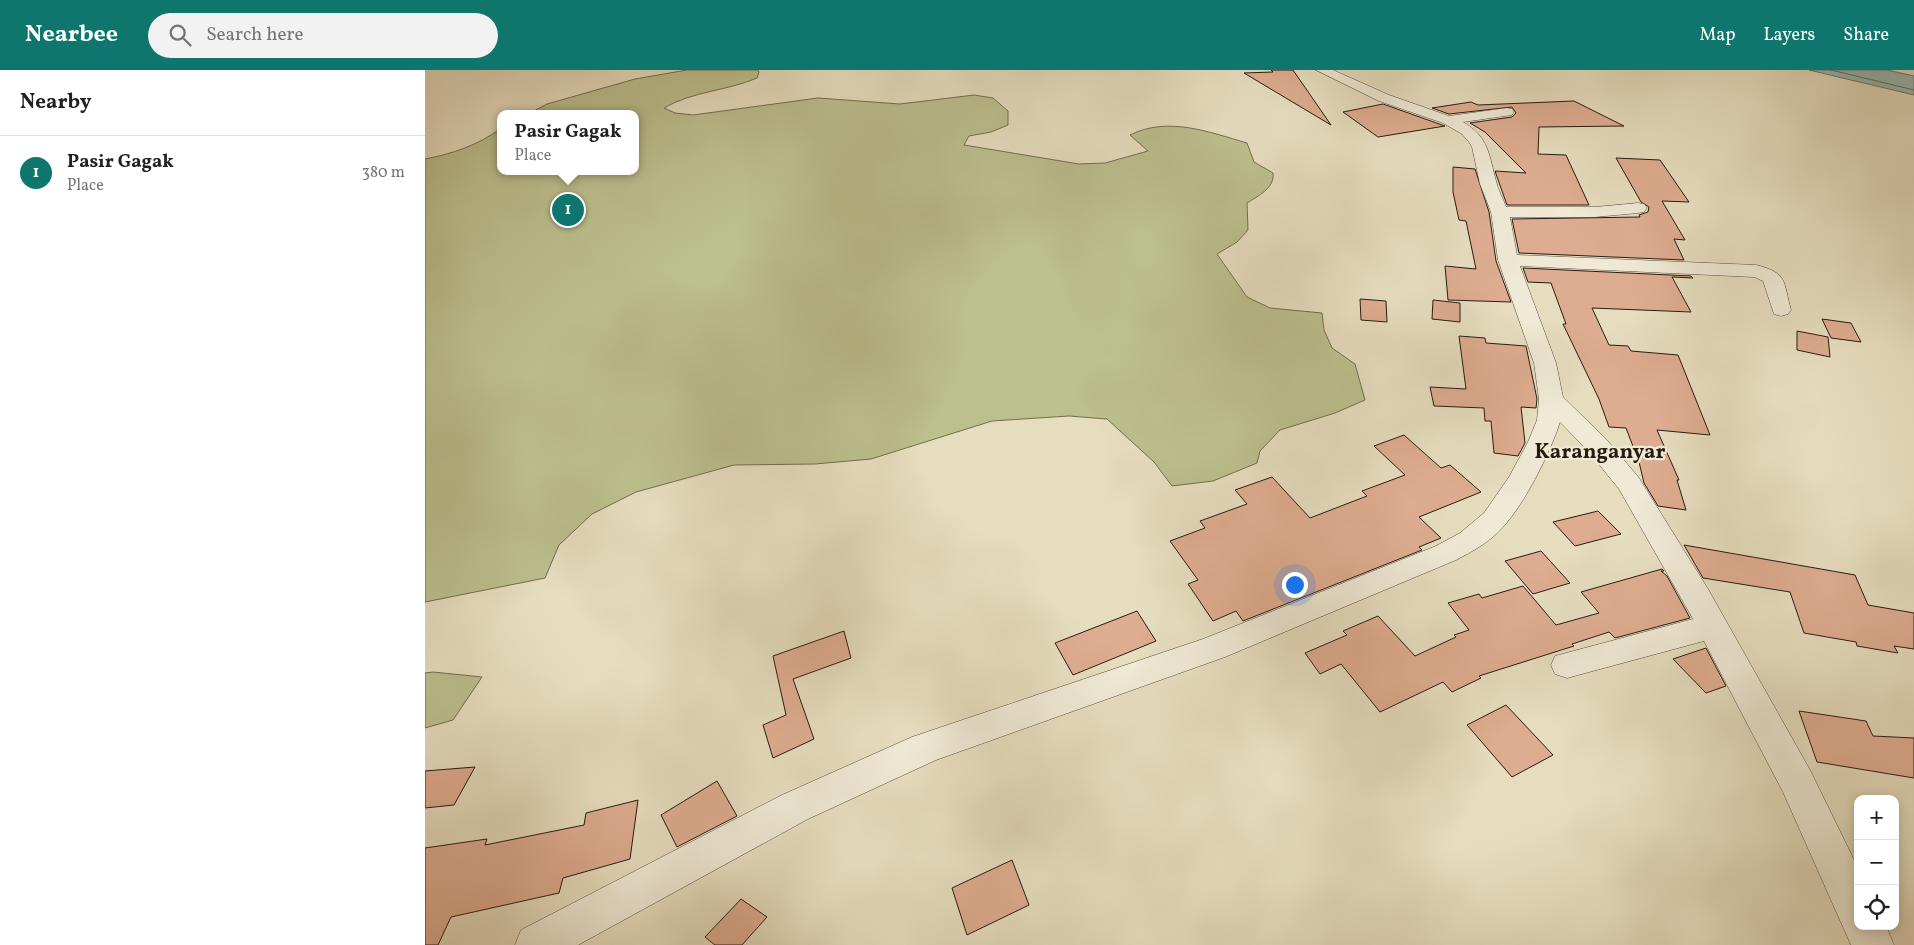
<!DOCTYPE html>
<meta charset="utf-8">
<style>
:root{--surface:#fff;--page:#f2f2f2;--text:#202124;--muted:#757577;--line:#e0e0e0;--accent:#0f766e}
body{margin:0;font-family:Vollkorn,serif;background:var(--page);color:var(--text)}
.controls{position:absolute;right:15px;bottom:15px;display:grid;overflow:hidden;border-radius:10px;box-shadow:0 2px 12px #0003}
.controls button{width:45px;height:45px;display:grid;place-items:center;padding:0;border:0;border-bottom:1px solid var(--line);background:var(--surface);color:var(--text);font:25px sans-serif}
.you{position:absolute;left:869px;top:514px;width:18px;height:18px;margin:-12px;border:4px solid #fff;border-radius:50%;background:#1a73e8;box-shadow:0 0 0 8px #1a73e833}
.badge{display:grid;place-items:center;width:32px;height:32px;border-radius:50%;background:var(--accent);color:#fff;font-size:16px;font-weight:700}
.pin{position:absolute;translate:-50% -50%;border:2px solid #fff;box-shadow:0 1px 5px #0006}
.popup{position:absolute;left:72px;top:40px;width:142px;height:65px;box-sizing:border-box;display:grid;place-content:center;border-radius:10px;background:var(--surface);filter:drop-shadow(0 1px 4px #0005);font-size:16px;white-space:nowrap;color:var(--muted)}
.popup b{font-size:19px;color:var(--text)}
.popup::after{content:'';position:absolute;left:50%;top:100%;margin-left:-10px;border:10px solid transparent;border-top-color:var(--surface)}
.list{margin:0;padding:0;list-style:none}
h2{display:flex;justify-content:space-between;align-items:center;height:65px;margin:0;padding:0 20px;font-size:21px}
h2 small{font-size:16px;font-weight:400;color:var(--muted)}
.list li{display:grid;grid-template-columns:32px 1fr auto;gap:15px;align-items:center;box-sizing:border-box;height:75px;padding:0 20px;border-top:1px solid var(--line)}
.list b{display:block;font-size:19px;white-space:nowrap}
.list p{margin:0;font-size:16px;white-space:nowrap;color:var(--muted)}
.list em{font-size:16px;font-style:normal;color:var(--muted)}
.icon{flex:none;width:28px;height:28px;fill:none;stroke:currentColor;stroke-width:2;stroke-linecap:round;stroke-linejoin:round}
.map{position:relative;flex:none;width:1489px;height:875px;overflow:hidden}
header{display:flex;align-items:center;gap:30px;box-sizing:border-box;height:70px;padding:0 25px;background:var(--accent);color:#fff}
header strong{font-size:24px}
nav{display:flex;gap:28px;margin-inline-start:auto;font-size:18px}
.search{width:350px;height:45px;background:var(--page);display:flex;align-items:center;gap:12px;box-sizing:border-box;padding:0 18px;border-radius:28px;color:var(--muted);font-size:19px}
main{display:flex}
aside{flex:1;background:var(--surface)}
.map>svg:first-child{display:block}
.green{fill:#bcbf8e;stroke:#716e4f}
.water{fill:#96bbb4;stroke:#697b72}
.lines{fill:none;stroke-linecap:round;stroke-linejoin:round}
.shore{stroke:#5e6c62;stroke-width:1}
.building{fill:#deac90;stroke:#261c10}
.street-casing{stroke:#564c3c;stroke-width:1}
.street{fill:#efe9d5;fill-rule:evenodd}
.labels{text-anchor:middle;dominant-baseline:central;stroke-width:4.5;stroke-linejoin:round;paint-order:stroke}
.quarter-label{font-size:21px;font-weight:bold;fill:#261c10;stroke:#efe9d5}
</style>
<header>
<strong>Nearbee</strong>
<div class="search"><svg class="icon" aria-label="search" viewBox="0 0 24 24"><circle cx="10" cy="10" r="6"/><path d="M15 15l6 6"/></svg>Search here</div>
<nav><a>Map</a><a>Layers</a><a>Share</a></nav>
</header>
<main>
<aside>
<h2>Nearby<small></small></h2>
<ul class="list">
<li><span class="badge">1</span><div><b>Pasir Gagak</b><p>Place</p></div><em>380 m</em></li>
</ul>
</aside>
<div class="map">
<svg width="1489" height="875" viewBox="0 0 1489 875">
<rect width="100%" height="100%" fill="#e6ddbf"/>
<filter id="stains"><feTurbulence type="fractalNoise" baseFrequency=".004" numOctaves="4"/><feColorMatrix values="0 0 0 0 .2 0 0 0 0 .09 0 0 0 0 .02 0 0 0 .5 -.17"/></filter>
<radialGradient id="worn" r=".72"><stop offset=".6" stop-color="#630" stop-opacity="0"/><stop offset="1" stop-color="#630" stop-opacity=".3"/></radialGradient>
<path class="green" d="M262,0H333L334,2L332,8C302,21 268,21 239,38L250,43L268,45L393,28L475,34L549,25L568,28L583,41V55L566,62L544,66L539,75L654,94L680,93L723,81L705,65C743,46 784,62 822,73L829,92L848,103C850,118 833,126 822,133L823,160L812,172L792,184L822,227L845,238L897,243L899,260L907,278L930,294L940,330L910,343L855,360L835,381L832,393L788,411L747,416L729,392L682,349L644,346L567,351L446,389L390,394L309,395L211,422L167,444L134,475L120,508L0,532V89C27,84 53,75 75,59L76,101H210V44H103L122,34L210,9Z
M8,602L57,607L28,650L0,658V603Z"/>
<path class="water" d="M1384,0H1462L1489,6V25Z"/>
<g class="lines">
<path class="shore" d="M1406,0L1489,20"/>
</g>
<path class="building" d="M846,0H868L906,55L819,3L848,2Z
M1149,31L1199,56L1114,57L1113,84L1141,85L1164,135H1082L1070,101L1101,103L1060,62L1045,53L1087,47L1091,43L1087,37L1024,44L1007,38L1046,32L1053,35Z
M958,34L1017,55L1020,56L953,67L918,42Z
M1191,88L1235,90L1264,132L1237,131L1260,170L1249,169L1259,190L1094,183L1087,149L1215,147L1214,145L1223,142L1224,137L1216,132Z
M1028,97L1050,99L1064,142L1071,191L1086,232L1023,230L1020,196L1051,199L1041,151L1034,150L1028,122Z
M1098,198L1266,206L1268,208L1247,207L1266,242L1167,238L1184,275L1203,276L1206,281L1253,285L1285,365L1232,360L1254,410H1252L1261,440L1233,436L1219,413L1214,392L1201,358L1184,357L1174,329L1138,254H1141L1126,213L1103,212Z
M935,229L961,231L962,252L936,250Z
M1008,230L1035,233V252L1007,249Z
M1397,249L1426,253L1436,272L1406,268Z
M1372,261L1403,267L1405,287L1372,280Z
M1034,266L1060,268L1061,273L1101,276L1112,329L1111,338L1096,337L1100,373L1093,386L1069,383L1066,351H1060L1059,338L1009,336L1005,317L1041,319Z
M979,365L1016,398L1025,395L1056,422L994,447L1016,468L994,477L997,480L818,551L811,541L788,551L763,514L773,510L745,471L780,458L775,451L822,434L810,420L847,407L885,448L942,426L937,421L980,405L949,376Z
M1173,441L1196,464L1150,476L1128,452Z
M1259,475L1430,505L1443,535L1489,543V579L1469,576L1473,583L1432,576L1431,572L1379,563L1365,522L1278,508Z
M1116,481L1145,513L1108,524L1080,491Z
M1237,499L1239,501H1236L1242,506L1265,548L1190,568L1184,562L1147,574L1149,576L1054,606L1056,608L1027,622L1018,612L955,642L916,594L895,604L880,583L922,565L918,561L953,546L990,586L1031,567L1029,565L1044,560L1023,533L1054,524L1057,528L1098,516L1131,555L1174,543L1156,522Z
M712,541L731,571L648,605L630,573Z
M419,561L426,588L368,609L389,669L348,688L338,655L361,645L348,586Z
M1281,578L1301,616L1281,623L1248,589Z
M1081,635L1128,685L1087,707L1042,655Z
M1374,641L1441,651L1448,666L1489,668V708L1392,692Z
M50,697L29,735L0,738V701Z
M292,711L312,746L252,777L236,745Z
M213,730L205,789L138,808L134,823L26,847L13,875H0V778L62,769L60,775L159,755L161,743Z
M587,790L604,835L542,865L527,818Z
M316,829L342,847L317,875H290L280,867Z"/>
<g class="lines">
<defs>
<path id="street" d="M891,0H908L964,25L1024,46L1082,38L1087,39L1089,42L1087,45L1038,52C1064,67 1064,85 1071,111C1073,120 1078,128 1081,137H1170L1213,133L1219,134L1222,138L1219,142L1213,143L1170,147H1085L1092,185L1331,195C1363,203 1358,211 1366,240L1363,244L1356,246L1349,244L1338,211L1329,207L1095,196L1131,293L1138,327L1182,370L1214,408L1283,519L1385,700L1433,798V856H1461L1469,875H1426L1358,722L1279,571L1142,608L1130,604L1126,595L1130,586L1268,549L1194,419L1164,382L1135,352C1125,383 1100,433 1078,457C1065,472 1048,481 1031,490L800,587L511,690L383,749L153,875H90L96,860L357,725L487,667L778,569L1011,476L1035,463L1059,443L1084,407L1103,372L1112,350L1114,329L1109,293L1073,190L1066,142L1055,114L1047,77L1044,72L1037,64L1018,53L954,31Z"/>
</defs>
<use href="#street" class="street-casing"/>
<use href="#street" class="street"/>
</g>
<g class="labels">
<g class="quarter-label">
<text x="1175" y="382">Karanganyar</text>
</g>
</g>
<rect width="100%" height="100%" filter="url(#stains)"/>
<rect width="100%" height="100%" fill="url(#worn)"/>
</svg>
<div class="controls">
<button>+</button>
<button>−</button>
<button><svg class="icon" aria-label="locate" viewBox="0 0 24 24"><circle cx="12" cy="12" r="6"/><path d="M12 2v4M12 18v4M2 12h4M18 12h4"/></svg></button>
</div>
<div class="you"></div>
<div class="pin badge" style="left:143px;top:140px">1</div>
<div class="popup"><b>Pasir Gagak</b>Place</div>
</div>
</main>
